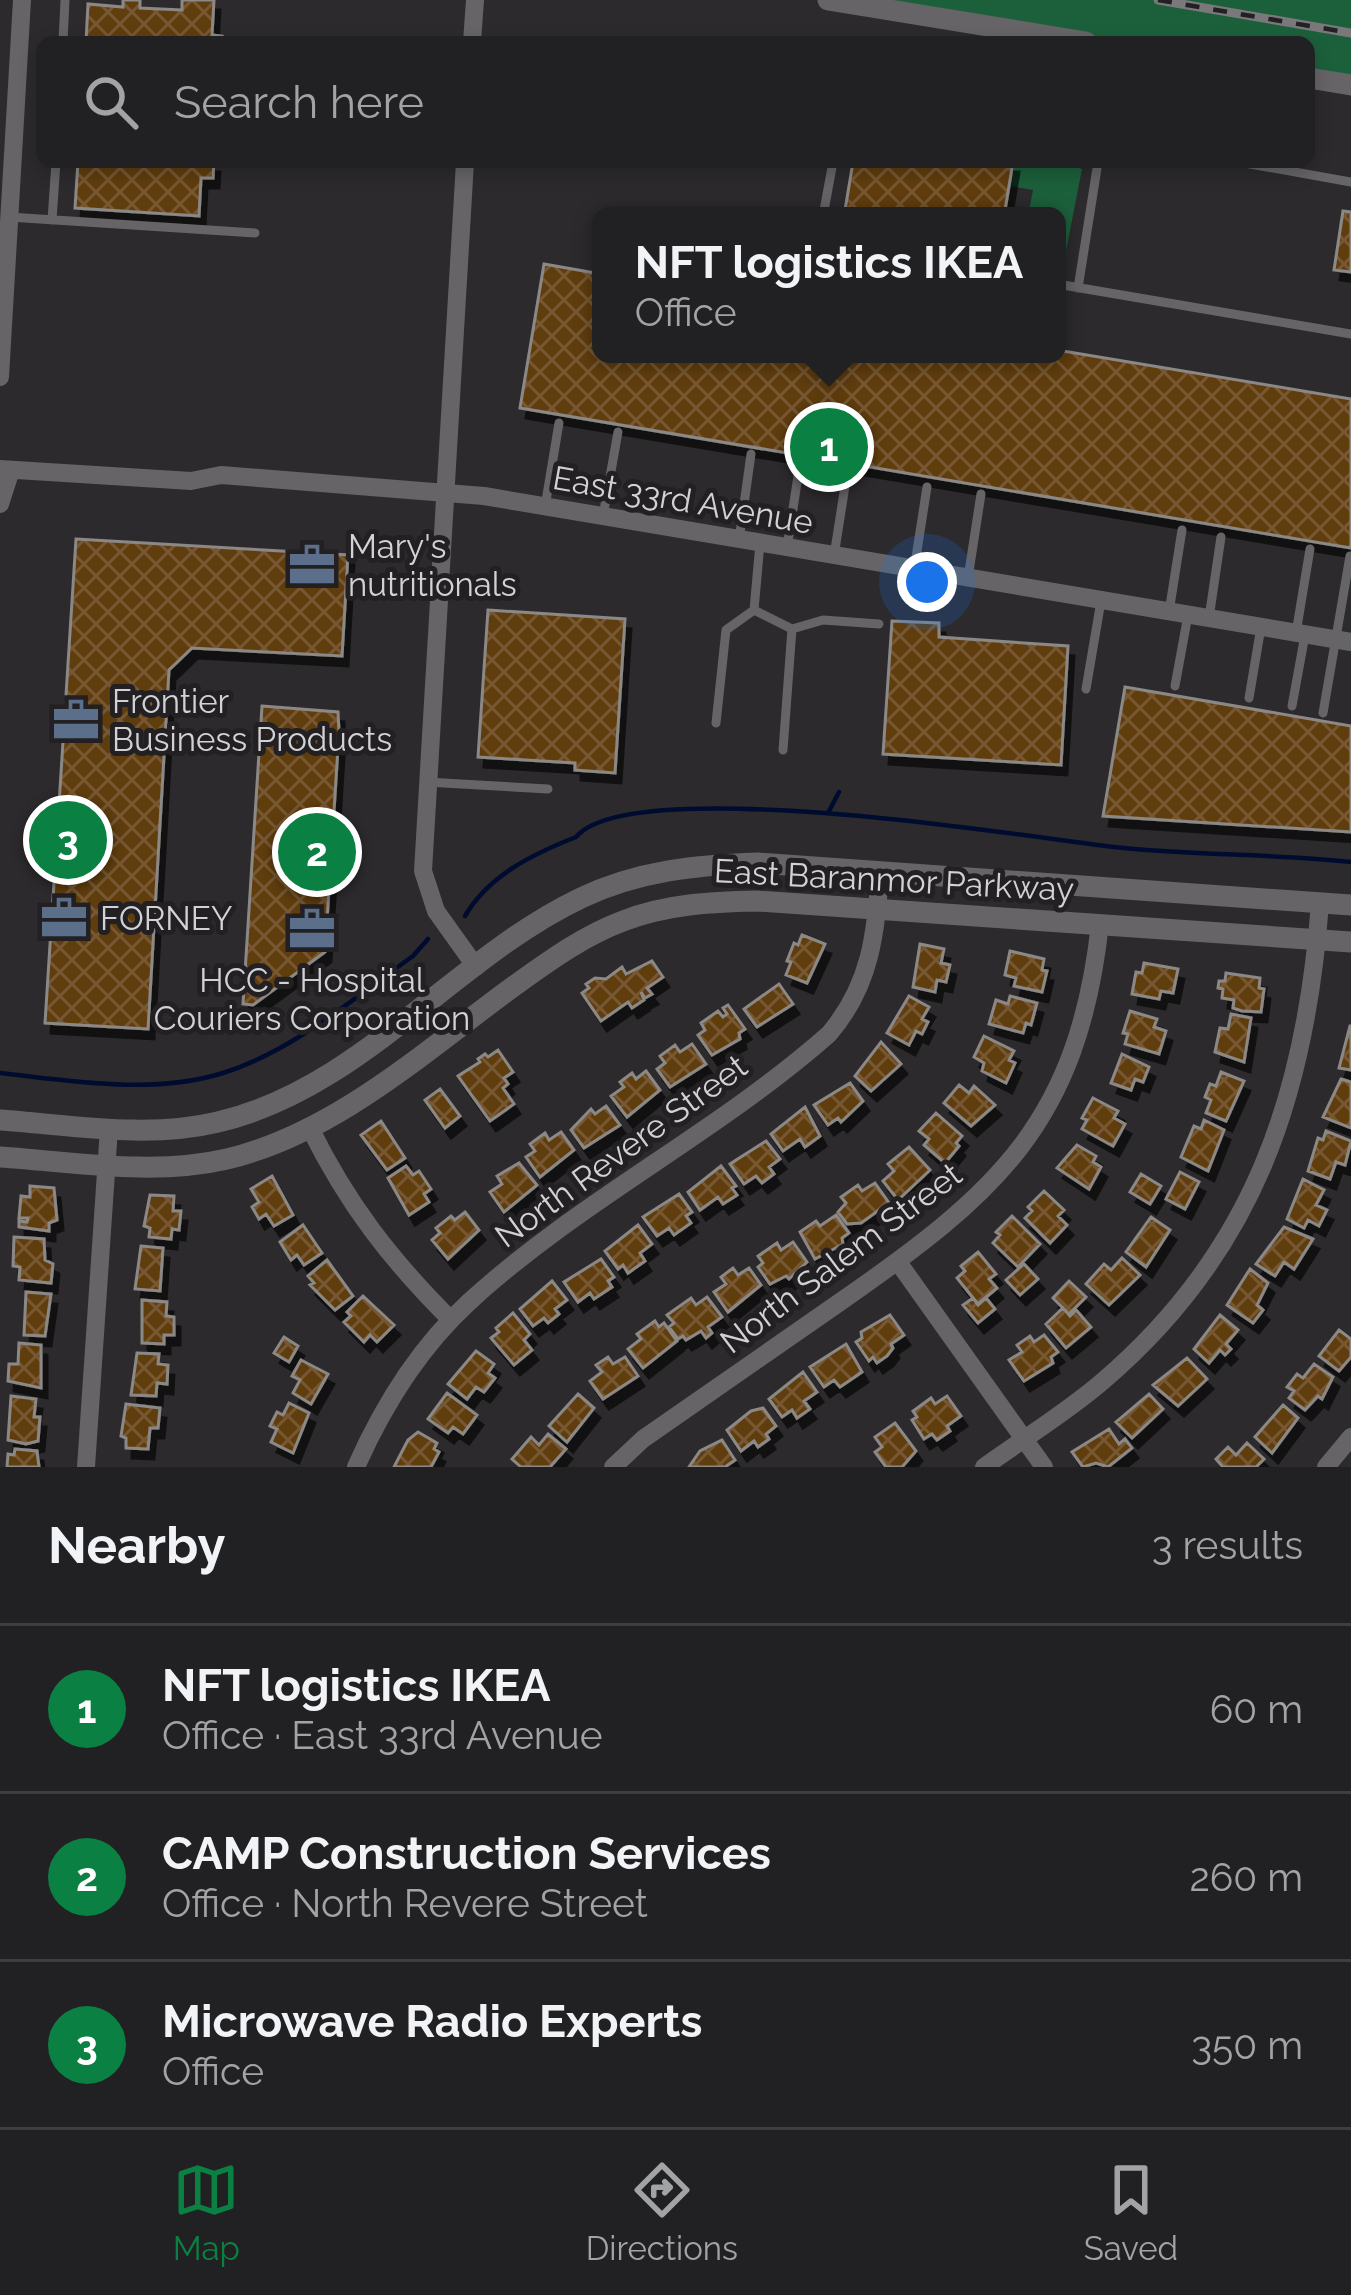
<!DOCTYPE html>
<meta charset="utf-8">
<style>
:root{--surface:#212022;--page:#29282a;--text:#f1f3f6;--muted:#a2a3a5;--line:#3e3e40;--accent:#0b8043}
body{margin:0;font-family:Raleway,sans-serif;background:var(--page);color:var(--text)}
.you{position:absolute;left:927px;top:582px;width:42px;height:42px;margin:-30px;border:9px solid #fff;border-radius:50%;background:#1a73e8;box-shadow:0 0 0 18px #1a73e833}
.badge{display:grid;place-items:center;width:78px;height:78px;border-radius:50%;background:var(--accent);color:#fff;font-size:39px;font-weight:700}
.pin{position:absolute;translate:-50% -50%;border:6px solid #fff;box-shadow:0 3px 12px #0006}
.popup{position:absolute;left:592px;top:207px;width:474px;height:156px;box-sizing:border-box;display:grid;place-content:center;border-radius:18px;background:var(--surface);filter:drop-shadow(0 3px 9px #0005);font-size:39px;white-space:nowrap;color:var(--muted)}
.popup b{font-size:45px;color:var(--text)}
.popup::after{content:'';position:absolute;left:50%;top:100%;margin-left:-24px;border:24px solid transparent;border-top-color:var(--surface)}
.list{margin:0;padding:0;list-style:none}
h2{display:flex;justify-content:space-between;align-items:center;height:156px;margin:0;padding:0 48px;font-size:51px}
h2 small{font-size:39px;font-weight:400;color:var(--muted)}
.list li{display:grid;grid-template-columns:78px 1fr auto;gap:36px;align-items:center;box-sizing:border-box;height:168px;padding:0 48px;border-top:3px solid var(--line)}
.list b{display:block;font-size:45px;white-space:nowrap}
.list p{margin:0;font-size:39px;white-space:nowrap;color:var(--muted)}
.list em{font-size:39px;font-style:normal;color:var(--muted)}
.icon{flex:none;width:66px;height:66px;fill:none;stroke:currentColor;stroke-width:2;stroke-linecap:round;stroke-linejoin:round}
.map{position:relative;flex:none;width:1351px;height:1467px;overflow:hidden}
.search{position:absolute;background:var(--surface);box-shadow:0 6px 18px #0003;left:36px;right:36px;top:36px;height:132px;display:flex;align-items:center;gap:30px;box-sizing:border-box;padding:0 42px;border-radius:18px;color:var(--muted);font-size:45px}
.sheet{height:660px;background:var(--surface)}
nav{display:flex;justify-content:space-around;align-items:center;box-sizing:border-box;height:168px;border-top:3px solid var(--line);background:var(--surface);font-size:33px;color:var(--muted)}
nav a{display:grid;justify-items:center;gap:6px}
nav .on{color:var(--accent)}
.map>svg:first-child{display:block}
.grass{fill:#1c603b}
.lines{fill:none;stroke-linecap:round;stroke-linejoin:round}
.stream{stroke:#000c2f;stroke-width:4.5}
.building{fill:url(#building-cross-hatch);stroke:#8b8885;stroke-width:3;filter:url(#shadow)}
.service{stroke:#666467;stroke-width:9}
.minor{stroke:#666467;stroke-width:18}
.tertiary{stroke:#666467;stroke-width:21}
.rail-casing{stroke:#7a787b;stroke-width:9}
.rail{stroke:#222023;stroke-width:4.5;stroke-dasharray:14;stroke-linecap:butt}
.labels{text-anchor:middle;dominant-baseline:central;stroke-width:10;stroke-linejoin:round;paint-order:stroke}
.street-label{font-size:33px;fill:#d2d1d3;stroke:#222023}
.poi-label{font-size:33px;fill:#d2d1d3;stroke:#222023;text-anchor:start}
</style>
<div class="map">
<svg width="1351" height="1467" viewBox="0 0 1351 1467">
<defs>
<pattern id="building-cross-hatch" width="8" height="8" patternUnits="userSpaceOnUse" patternTransform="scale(3)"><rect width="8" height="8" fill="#613e11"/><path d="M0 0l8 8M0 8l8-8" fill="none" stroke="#775933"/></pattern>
<filter id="shadow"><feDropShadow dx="6" dy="10" stdDeviation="0" flood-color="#0009"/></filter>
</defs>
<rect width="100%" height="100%" fill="#2c2a2d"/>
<path class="grass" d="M877,0H1351V80L1309,73V42H1123Z
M1015,162H1059L1082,169L1065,256H1057V216H1028L1033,190L1011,186Z"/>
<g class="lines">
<path class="stream" d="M828,813L839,792
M465,916C489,875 533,854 576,837C629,773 1017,835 1105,846C1187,856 1269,853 1351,862
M0,1073C71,1081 153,1095 223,1073C293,1051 354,998 413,956L428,939"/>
</g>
<path class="building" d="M123,0H140V8L182,10V0H214L212,35L222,36L221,42H86L88,4L123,7Z
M78,162H214L213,178H201L199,216L75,208Z
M853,162H1013L1004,216H844Z
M1343,211L1351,212V272L1334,270Z
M544,264L601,274V354H1057V350L1351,399V548L520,408Z
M76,539L348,555L342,656L192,648L169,670L148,1029L45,1023Z
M488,610L625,619L615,773L575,770V763L478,757Z
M892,621L939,623V637L1068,646L1061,765L883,754Z
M1125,687L1351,726V832L1103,816Z
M262,706L338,712L339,732L325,952L253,1005L243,1004Z
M802,935L825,944L807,983L786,975L791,962L787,961L794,943L798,945Z
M920,944L944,949L941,963L950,965L946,982L937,980L935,992L913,987Z
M1010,951L1044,959L1042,970L1047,971L1042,992L1014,986L1016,978L1005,975Z
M652,961L663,977L647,988L652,994L645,998L641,992L644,1000L632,1008L628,1002L601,1021L582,993L589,988L586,984L595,978L606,979L622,967L626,974Z
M1144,963L1178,969L1173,993L1161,991L1159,999L1132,994L1136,972L1142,973Z
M1226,973L1260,978L1259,988L1264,989L1261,1012L1242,1011L1233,1008L1234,1000L1222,998L1223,989L1218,988L1219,981H1225Z
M779,984L793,1004L757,1027L744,1009Z
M909,996L929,1007L922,1019L928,1022L922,1034L916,1031L909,1045L887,1033Z
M1010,996L1037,1003L1031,1025L1026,1023L1023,1033L989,1024L996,1000L1008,1004Z
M728,1005L745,1029L739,1033L740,1039L712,1055L698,1035L705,1030L701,1023L718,1011L723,1017L727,1014L723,1008Z
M1130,1011L1157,1019L1154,1027L1166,1031L1159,1054L1125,1044L1128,1034L1123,1033Z
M1231,1014L1251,1018L1244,1062L1215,1052L1220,1028L1228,1029Z
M1350,1026H1351V1070L1339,1068Z
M984,1036L1014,1051L1009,1060L1015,1063L1006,1083L982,1071L984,1063L974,1057Z
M881,1042L901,1064L871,1091L855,1076Z
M692,1044L706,1064L670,1087L657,1069L665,1063L660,1056L675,1045L680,1052Z
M498,1050L513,1072L504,1078L508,1084L503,1088L514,1104L490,1121L458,1076L480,1062L478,1059L485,1054L488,1057Z
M1122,1054L1149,1067L1143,1082L1135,1079L1131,1090L1111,1083Z
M646,1071L660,1090L627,1117L611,1096L624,1087L620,1082L632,1073L636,1079Z
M1221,1072L1244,1081L1226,1121L1206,1113L1211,1100L1205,1097L1210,1084L1216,1086Z
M1341,1079L1351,1082V1128L1323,1117Z
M850,1083L863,1101L841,1122L838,1118L828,1125L814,1105Z
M959,1085L969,1093L974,1086L995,1105L971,1126L944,1103Z
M440,1089L460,1116L445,1128L425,1100Z
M1093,1098L1118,1111L1114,1118L1125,1124L1113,1146L1082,1129L1087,1120L1082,1118Z
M606,1106L620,1125L584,1148L571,1130L591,1109L595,1114Z
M805,1107L820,1136L805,1147L800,1139L783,1151L771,1134Z
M936,1113L962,1136L956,1143L959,1146L945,1163L924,1145L929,1139L919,1131Z
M1204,1120L1224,1130L1208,1171L1181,1157L1194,1126L1201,1129Z
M381,1121L405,1158L387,1170L361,1135Z
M1326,1131L1351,1141L1345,1165L1336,1162L1330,1179L1308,1171L1318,1138L1323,1140Z
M561,1132L574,1150L540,1177L526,1157L535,1151L530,1144L545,1133L549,1140Z
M766,1141L780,1159L769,1167L774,1174L762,1183L756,1176L744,1184L730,1164Z
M1077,1145L1096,1156L1093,1162L1101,1167L1089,1189L1057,1168Z
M909,1147L930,1170L898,1200L883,1181L894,1171L888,1164Z
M519,1163L537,1185L504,1212L490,1192L502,1184L497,1176Z
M406,1166L413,1175L419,1171L431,1189L424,1194L429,1202L409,1215L388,1178Z
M721,1166L736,1186L732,1188L737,1195L723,1204L718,1197L700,1210L688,1192Z
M1180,1172L1199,1182L1185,1209L1166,1199Z
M1141,1174L1161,1186L1150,1204L1130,1192Z
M272,1176L293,1215L274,1226L266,1214L259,1219L252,1207L259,1202L251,1189Z
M1303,1179L1324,1190L1316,1205L1327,1210L1319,1226L1308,1220L1304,1228L1287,1219Z
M875,1183L889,1203L861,1223L847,1224L838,1212L846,1203L841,1197L858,1185L862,1191Z
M30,1186L54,1188L57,1220L49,1223V1231L19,1227V1221L27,1222L28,1218H19L21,1196L30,1197Z
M1044,1191L1064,1210L1058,1216L1067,1225L1050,1243L1025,1218L1032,1211L1028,1207Z
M679,1194L692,1212L686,1216L691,1223L674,1235L669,1228L657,1236L643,1217Z
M150,1195L174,1196L173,1211H181L179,1230L172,1229L171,1239L149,1237L150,1228L144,1226Z
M465,1212L479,1230L448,1259L432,1240L440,1233L436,1228L451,1216L455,1220Z
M836,1215L849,1233L842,1238L843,1244L815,1259L800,1232L816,1221L820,1226Z
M1012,1216L1040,1244L1018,1267L993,1243L1000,1235L996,1232Z
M1151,1217L1170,1230L1146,1267L1126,1252Z
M303,1225L322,1253L304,1265L297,1255L291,1260L280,1242Z
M638,1225L652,1244L640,1253L645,1261L628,1273L623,1265L618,1269L605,1251Z
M1284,1227L1313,1239L1294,1269L1284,1262L1275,1276L1256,1264Z
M14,1237L44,1239L45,1260L53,1264L51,1283L19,1280L20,1267L13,1266Z
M793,1242L807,1262L789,1279L786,1276L770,1284L758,1267L763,1263L758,1256L777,1243L781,1250Z
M141,1246L163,1248L160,1291L135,1289Z
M978,1252L996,1274L989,1279L997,1288L978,1304L957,1278L965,1271L961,1266Z
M1122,1258L1140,1275L1109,1305L1086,1284L1104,1264L1111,1270Z
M601,1259L614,1277L608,1281L612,1287L594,1299L590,1293L578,1302L564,1282Z
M327,1260L353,1296L335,1310L310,1285L314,1283L308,1276Z
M1024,1264L1038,1279L1020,1295L1006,1280Z
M733,1268L738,1275L749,1268L761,1285L728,1312L714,1292L726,1284L721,1277Z
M1250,1269L1268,1283L1257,1305L1263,1310L1253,1323L1227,1305Z
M552,1281L567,1300L555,1309L559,1314L548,1323L544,1318L533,1326L520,1309Z
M1069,1281L1086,1297L1069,1314L1053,1298Z
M26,1292L51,1294L45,1336L24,1335Z
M363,1296L394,1325L377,1342L370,1335L364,1342L344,1322L351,1316L347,1312Z
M707,1297L722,1317L708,1327L712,1333L706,1338L701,1331L686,1340L683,1336L678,1339L669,1327L674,1323L667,1315L691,1298L696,1305Z
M973,1298L978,1305L986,1298L995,1309L978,1323L963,1305Z
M142,1300L167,1302L166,1316L174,1317V1335H164V1344L142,1343Z
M1063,1308L1070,1316L1076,1310L1091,1327L1066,1348L1046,1324Z
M513,1313L530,1334L524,1340L532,1350L514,1365L491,1338L499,1332L496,1328Z
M890,1315L904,1335L891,1344L893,1348L887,1356L877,1363L873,1357L869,1361L856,1342L862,1338L861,1332Z
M1220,1315L1238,1330L1226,1344L1231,1349L1225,1355L1220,1350L1209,1363L1194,1349Z
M655,1321L659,1327L664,1323L677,1341L643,1368L628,1349L641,1339L637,1334Z
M1339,1330L1351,1339V1357L1339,1371L1319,1356Z
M1044,1335L1058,1352L1051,1357L1053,1363L1024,1381L1009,1360L1022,1352L1017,1345L1030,1336L1034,1342Z
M284,1337L298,1346L289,1362L274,1353Z
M19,1343L41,1345V1388L8,1381L9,1364H18Z
M846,1344L862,1372L840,1387L834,1380L824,1387L810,1367Z
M476,1351L494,1364L488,1373L495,1378L484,1392L476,1387L467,1399L448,1384Z
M137,1353L159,1354L158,1364L168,1365L167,1384L157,1383L156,1396L131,1395Z
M608,1357L613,1364L625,1357L638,1376L603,1399L590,1381L602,1372L596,1365Z
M1187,1358L1207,1379L1178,1406L1153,1385Z
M301,1360L328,1374L311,1404L293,1393L300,1380L292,1376Z
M1314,1364L1333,1377L1322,1399L1318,1396L1305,1410L1289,1398L1294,1391L1287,1387L1297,1374L1303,1378Z
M803,1372L817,1392L804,1401L810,1409L797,1418L792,1410L782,1417L769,1399Z
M447,1393L477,1415L463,1434L453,1427L448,1433L428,1419Z
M578,1394L594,1408L567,1442L549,1426Z
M1149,1394L1163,1409L1132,1438L1116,1422Z
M11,1396L36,1399L34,1417H40L38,1441L26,1444L8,1440Z
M947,1396L961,1416L947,1426L950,1431L937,1440L932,1434L924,1439L912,1420L917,1417L913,1411L931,1398L935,1404Z
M289,1403L309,1413L293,1453L271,1442L277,1429L270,1426L277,1412L283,1415Z
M126,1404L160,1408L158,1428H150L148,1449L126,1448V1438L121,1436Z
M1283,1405L1298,1418L1272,1453L1255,1437Z
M763,1408L776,1426L766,1434L769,1439L758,1447L754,1441L741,1451L727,1430L751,1411Z
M895,1423L916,1451L902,1467H886L875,1452L882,1447L875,1437Z
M1109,1429L1119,1444L1125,1439L1132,1448L1108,1467L1096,1463L1083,1467L1072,1452Z
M418,1432L437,1443L434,1449L439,1452L431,1467H394L408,1440Z
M548,1434L566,1449L550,1467H521L512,1459L531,1437L539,1445Z
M722,1440L735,1460L725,1467H689L700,1451Z
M1247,1443L1264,1459L1256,1467H1223L1216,1459L1228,1447L1236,1455Z
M15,1449L37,1451L39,1467H7L8,1454L14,1455Z"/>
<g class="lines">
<path class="service" d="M63,42L65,0
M1239,162L1351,182
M823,216L833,162
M9,217L255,233
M52,220L56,162
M1057,284L1351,334
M1078,288L1098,162
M545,507L559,423
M603,516L618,432
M739,540L751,454
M787,548L800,463
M834,556L847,473
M914,570L927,487
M968,578L981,494
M754,610L792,629L783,750
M1169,612L1182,530
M1209,618L1221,537
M792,629L823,620L879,624
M1296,633L1310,549
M1175,686L1188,615
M1086,689L1101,601
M1249,698L1261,627
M1292,706L1305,635
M1323,713L1350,556
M716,723L726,630L754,610L760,543
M426,782L548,789"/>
<path class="minor" d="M472,42L475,0
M465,162L423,871L436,911L476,967
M0,377L22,0
M0,469L191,481L221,475L484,496L1351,642
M0,504L11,470
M310,1128C348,1205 391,1260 451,1320
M898,1262L1044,1467
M86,1467L109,1128
M356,1467C383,1406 420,1347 469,1302C579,1201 717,1133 829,1034C871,985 876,933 880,871
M613,1467L643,1439C709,1393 775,1347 840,1302C997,1193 1078,1123 1100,924
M984,1467C1024,1438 1066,1413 1103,1381C1254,1252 1306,1095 1320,903
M1326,1467L1351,1437"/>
<path class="tertiary" d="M828,0L1086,42
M1309,78L1351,85
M0,1120C71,1125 148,1139 218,1122C360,1089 453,959 581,898C637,871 696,865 758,863L1351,905
M0,1157C74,1162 154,1176 227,1159C336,1133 426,1050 514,986C549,961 583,936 623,921C667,904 711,902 757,901L1351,942"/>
<defs>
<path id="rail" d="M1158,0L1351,33"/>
</defs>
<use href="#rail" class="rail-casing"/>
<use href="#rail" class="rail"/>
</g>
<defs>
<symbol id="office-bare" viewBox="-9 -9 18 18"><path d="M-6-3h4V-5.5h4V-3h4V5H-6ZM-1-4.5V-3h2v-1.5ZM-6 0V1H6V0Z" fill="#5c6f8a" stroke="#222023" stroke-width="2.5" paint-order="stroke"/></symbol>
</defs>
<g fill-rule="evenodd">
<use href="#office-bare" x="279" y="532" width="66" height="66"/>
<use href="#office-bare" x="43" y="687" width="66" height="66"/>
<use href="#office-bare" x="31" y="885" width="66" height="66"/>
<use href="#office-bare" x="279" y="896" width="66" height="66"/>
</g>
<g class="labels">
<g class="street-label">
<text transform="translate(683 500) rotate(10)">East 33rd Avenue</text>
<text transform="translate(894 880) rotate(3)">East Baranmor Parkway</text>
<text transform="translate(621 1151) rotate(-36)">North Revere Street</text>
<text transform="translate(841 1258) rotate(-37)">North Salem Street</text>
</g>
<g class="poi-label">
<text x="348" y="546">Mary's<tspan x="348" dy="38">nutritionals</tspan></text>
<text x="112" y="701">Frontier<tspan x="112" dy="38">Business Products</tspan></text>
<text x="100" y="918">FORNEY</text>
<text x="312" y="980" text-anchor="middle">HCC - Hospital<tspan x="312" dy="38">Couriers Corporation</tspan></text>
</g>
</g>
</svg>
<div class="you"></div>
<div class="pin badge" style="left:829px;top:447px">1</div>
<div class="popup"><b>NFT logistics IKEA</b>Office</div>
<div class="pin badge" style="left:317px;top:852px">2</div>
<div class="pin badge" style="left:68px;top:840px">3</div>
<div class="search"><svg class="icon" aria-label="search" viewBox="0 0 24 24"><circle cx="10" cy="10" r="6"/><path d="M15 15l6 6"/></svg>Search here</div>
</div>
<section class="sheet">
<h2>Nearby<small>3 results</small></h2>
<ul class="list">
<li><span class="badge">1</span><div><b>NFT logistics IKEA</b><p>Office · East 33rd Avenue</p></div><em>60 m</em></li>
<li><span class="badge">2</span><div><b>CAMP Construction Services</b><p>Office · North Revere Street</p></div><em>260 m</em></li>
<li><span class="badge">3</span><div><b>Microwave Radio Experts</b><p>Office</p></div><em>350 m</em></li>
</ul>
</section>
<nav>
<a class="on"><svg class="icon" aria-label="map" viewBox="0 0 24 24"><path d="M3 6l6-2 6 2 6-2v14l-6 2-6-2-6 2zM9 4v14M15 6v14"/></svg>Map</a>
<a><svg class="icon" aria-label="directions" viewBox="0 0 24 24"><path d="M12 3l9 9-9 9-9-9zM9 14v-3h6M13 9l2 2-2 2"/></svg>Directions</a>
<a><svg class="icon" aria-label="saved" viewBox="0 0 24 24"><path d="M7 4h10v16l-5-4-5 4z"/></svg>Saved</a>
</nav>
